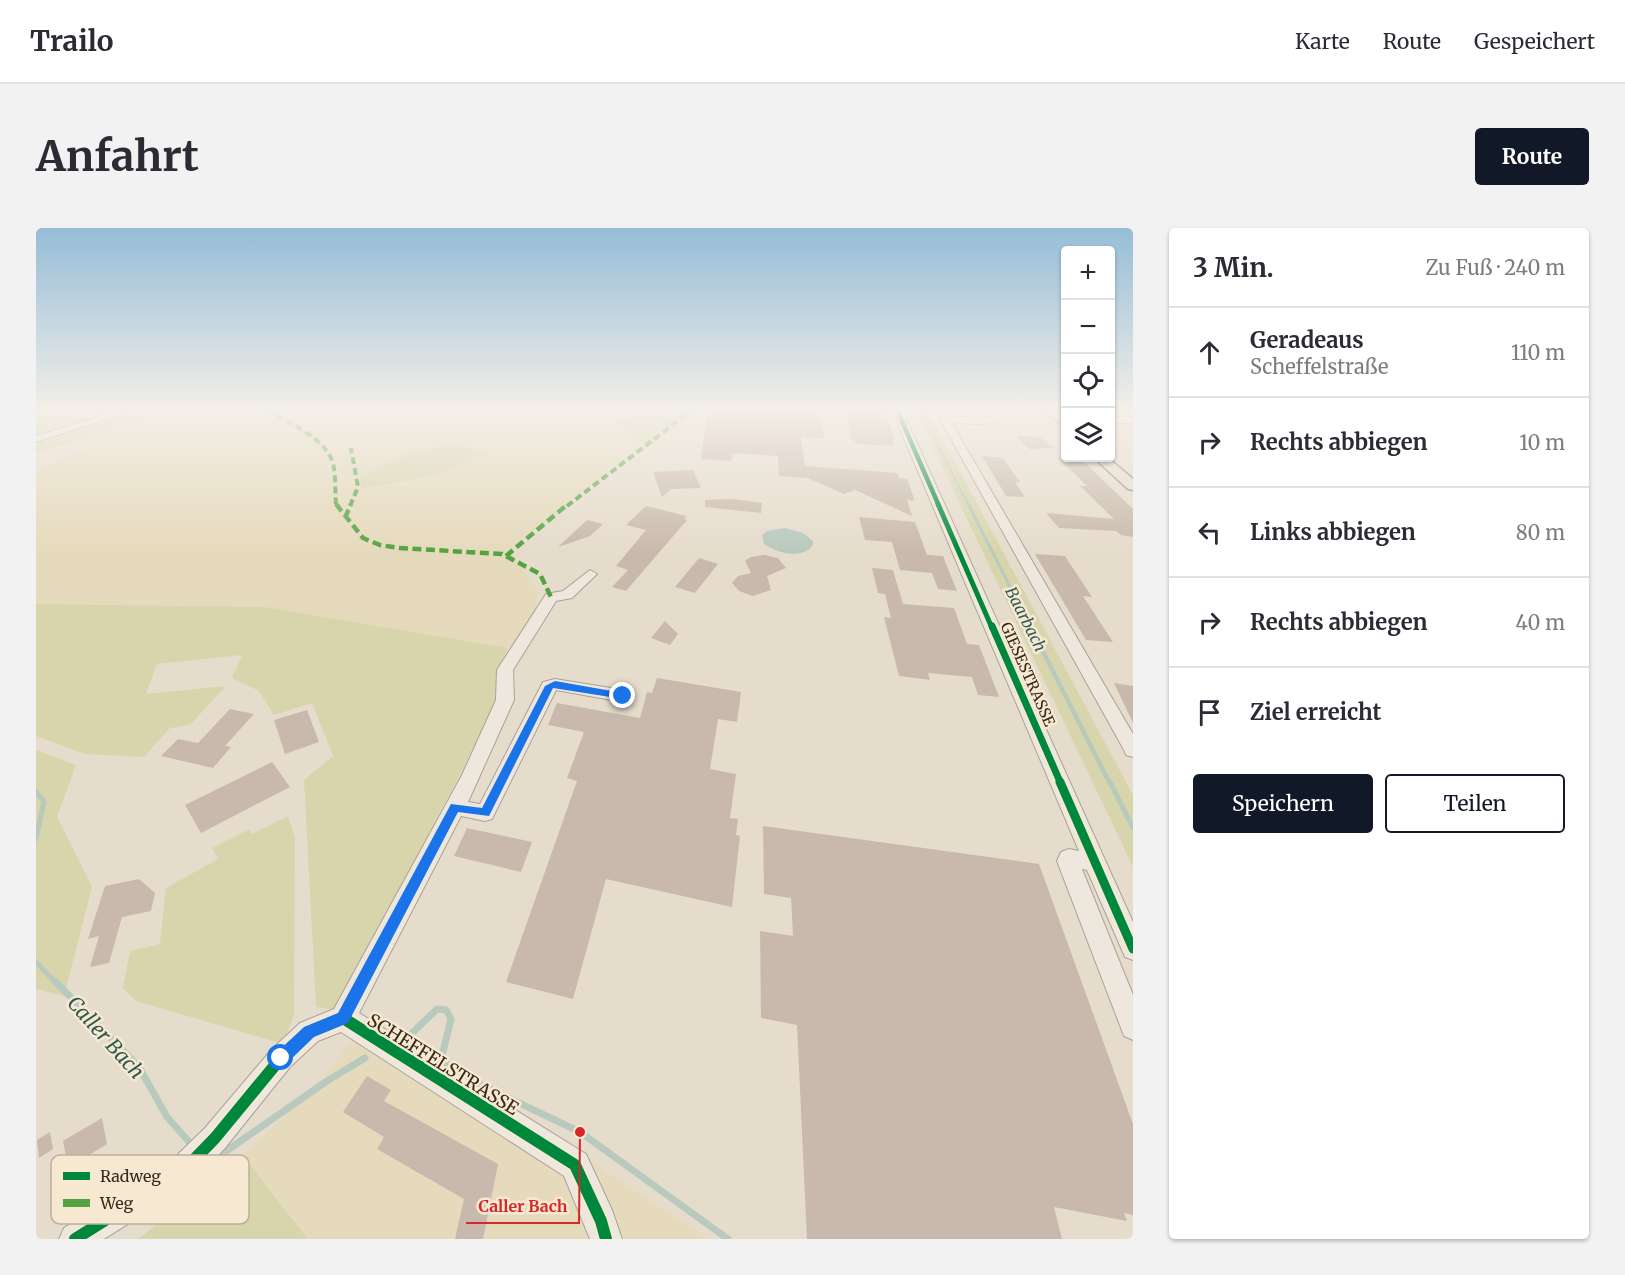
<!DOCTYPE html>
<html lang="de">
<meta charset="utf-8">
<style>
:root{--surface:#fff;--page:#f2f2f3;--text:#2b2b33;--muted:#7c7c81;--line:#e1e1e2;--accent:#111827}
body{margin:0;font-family:Merriweather,serif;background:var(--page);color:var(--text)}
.controls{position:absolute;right:18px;top:18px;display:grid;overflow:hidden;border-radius:6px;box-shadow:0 2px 4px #0004}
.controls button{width:54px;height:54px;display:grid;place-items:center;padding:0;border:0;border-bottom:2px solid var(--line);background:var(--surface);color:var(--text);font:30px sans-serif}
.stop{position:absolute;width:18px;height:18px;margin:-14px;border:4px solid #1a73e8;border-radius:50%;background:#fff}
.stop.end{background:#1a73e8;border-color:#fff;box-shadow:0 2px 6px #0008}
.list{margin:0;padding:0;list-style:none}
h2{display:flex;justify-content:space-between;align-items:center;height:78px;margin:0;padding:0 24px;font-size:26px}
h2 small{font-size:20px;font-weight:400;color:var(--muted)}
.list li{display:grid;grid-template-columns:39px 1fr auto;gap:18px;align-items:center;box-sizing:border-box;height:90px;padding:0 24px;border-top:2px solid var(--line)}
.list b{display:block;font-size:22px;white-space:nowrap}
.list p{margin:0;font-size:20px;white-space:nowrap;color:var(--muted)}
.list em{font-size:20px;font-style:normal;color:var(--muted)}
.actions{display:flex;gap:12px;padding:18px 24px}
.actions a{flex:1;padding:14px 0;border:2px solid var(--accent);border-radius:6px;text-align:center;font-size:21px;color:var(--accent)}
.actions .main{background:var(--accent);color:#fff}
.icon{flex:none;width:33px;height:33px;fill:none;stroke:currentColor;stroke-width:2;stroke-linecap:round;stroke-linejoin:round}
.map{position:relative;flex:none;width:1097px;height:1011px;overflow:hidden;border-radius:6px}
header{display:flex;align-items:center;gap:36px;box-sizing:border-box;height:84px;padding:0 30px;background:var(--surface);border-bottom:2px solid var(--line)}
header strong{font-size:28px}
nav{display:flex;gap:33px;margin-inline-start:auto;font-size:21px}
.intro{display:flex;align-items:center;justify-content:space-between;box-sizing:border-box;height:144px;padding:0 36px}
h1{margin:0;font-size:42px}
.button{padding:15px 27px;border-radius:6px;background:var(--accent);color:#fff;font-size:21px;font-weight:700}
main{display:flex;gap:36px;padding:0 36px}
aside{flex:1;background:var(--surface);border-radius:6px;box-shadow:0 2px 4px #0004}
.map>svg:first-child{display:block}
.farmland{fill:#e6dabc}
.green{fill:#d8d5ad}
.water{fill:#b8cabd}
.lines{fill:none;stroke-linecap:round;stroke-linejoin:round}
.stream-far4{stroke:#b8cabd;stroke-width:2}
.stream-far3{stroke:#b8cabd;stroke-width:3}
.stream-far2{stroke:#b8cabd;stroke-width:4.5}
.stream-far1{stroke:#b8cabd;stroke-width:5}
.stream{stroke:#b8cabd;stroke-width:7}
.building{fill:#c9b9ac}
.minor-casing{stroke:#aaa195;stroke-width:2}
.major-casing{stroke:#90867c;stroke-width:3}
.path{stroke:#c5bdb4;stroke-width:1.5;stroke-dasharray:2 1.5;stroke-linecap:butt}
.minor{fill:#ede7dd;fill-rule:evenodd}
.major{fill:#e4dccf;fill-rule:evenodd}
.quiet-far1{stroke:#53a341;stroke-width:4;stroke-dasharray:7 4;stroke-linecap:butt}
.quiet{stroke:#53a341;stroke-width:4.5;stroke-dasharray:9 4.5;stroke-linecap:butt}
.cycleway-far4-casing{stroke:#f7e9d1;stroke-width:7}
.cycleway-far3-casing{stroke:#f7e9d1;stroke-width:8}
.cycleway-far2-casing{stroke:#f7e9d1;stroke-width:10}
.cycleway-far1-casing{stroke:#f7e9d1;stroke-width:13}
.cycleway-casing{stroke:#f7e9d1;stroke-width:16}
.cycleway-far4{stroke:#00873e;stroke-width:4.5}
.cycleway-far3{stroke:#00873e;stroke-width:5}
.cycleway-far2{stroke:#00873e;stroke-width:7}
.cycleway-far1{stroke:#00873e;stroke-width:9}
.cycleway{stroke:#00873e;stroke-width:12}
.route{fill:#1a73e8}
.labels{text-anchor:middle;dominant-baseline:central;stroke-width:5;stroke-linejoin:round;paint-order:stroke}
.street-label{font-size:15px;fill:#39281c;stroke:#f7e9d1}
.water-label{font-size:16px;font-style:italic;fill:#2b5a54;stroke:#f7e9d1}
.near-street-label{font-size:18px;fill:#39281c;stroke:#f7e9d1}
.near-water-label{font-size:20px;font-style:italic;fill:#2b5a54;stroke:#f7e9d1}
.key{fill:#f7e9d1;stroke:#beaf9b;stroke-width:1.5}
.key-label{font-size:16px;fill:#39281c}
.leader{fill:none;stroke:#d62828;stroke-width:2}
.callout-dot{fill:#d62828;stroke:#f7e9d1;stroke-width:2}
.callout-label{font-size:16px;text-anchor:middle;font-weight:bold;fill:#d62828;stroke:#f7e9d1;stroke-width:5;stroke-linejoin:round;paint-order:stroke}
</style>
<header>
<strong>Trailo</strong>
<nav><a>Karte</a><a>Route</a><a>Gespeichert</a></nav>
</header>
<div class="intro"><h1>Anfahrt</h1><a class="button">Route</a></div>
<main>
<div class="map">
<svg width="1097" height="1011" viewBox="0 0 1097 1011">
<rect width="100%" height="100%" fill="#e6dccc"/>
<path class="farmland" d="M139,182H611L580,195L591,210L616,217L563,251L474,321L503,365L492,402L472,420L229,379L0,376V242L48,222L27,216Z
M335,789L673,1011H272L207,928L288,848Z"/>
<path class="green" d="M0,182H139L0,225Z
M611,182H669L616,217L591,210L579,194Z
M879,182H891L1097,567V639Z
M418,215L449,225C412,247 368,254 325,260L324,247L368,228Z
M0,376L229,379L472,420L460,447L463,472L300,782L280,779L268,552L297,528L276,475L238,487L223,463L196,450L206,427L121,436L110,466L190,458L154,497L134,500L108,529L49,526L0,508Z
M0,522L40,537L21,589L56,659L28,768L0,761Z
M252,588L259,610L258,787L247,816L100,773L87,760L94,723L124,716L130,660L182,631L176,620L214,601L216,606Z
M207,928L272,1011H102Z"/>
<path class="water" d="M749,300L767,305L777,313V317C766,332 740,325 728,316L726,307L731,303Z"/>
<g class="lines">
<path class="stream-far4" d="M884,182L933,278"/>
<path class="stream-far3" d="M932,276L995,400"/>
<path class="stream-far2" d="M994,398L1074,556"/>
<path class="stream-far1" d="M1074,554L1097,600
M0,564L8,573L0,611
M0,734L21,756"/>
<path class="stream" d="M20,754L103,839L131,889L155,916
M374,807L401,781L410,782L415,791L405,832L431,850L544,904L692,1011
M180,930L291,853L329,830"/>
</g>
<path class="building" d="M684,182L783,184L789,211L765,209L769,238L861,245L863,250L871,251L879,273L871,272L876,288L819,262L808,266L772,250L743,248L742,228L697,225L695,233L665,231L671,185L684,186Z
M809,182H846L855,198L858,218L822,216L816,212Z
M980,208L1005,209L1017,220L993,221Z
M946,228L967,230L984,254H979L989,269L970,268Z
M1022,230H1044L1097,281V309L1085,307L1080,303L1023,300L1010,285L1078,291L1044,258H1051Z
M657,242L665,260L635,261L626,269L617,244Z
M698,271L726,275L725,285L669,279V272Z
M610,278L651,288L648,291L651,292L590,363L576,359L592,342L580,338L610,302L590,297Z
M823,289L879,294L891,327L907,328L921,363L902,361L896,345L864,342L856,314L829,312Z
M551,292L567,296L554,308L522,319Z
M999,326L1029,328L1056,369L1047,368L1077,414L1050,412Z
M728,327L742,330L750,340L731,348L735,362L717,368L703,363L696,355L702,348L715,345L709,333L715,329Z
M663,330L682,336L659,365L639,359Z
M836,340L857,342L867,376L918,380L931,416L943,417L963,469L942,467L936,449L892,445L894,452L863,448L848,389L855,390L849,366L842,365Z
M629,393L642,406L634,417L615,410Z
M621,450L705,464L701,494L682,491L674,541L700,546L694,590L702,591L700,607L704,608L696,679L570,651L537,771L470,754L541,553L531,550L548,504L512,497L521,475L604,490L611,464L616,465Z
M1078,455L1097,458V495Z
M194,481L218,486L189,518L195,519L177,540L125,528L142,511L162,515Z
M271,482L283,514L249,526L238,492Z
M236,534L254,559L165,605L149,577Z
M727,598L1003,636L1097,896V987L1088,985L1091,993L1018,979L1026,1011H771L761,797L725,790L724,703L757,708L755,670L728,666Z
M431,600L496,614L485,644L418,628Z
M103,651L119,665L115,683L86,689L73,735L54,739L63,708L52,711L69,658Z
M331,848L355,862L348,873L462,936L447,1011H419L428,971L341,921L348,909L307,884Z
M66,890L71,916L32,940L27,913Z
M14,904L17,921L3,930L1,912Z"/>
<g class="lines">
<defs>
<path id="minor" d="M856,182H866L1097,694V732L1089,729L1051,642L1046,641L1097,767V812L1088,808L1021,633L1025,624L1033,621L1043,623Z
M899,182H909L912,188L940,190L960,188L964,182H970L974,186C959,200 934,196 915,194L1097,506V529L1090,527L1088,522Z
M81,183L89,185L0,214V208Z
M1074,189H1097V195H1074Z
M554,342L561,346L536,370L520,373L477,442L478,472L432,574L444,576L507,454L519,451L587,462L595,468L587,474L520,462L456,591L449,593L425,588L323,785L550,926L576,982L586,1011H554L528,948L305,804L282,813L254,839L189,920L157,955L68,1011H23L28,1000L135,933L169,900L236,821L264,795L298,781L426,547L460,472L461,442L510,366L527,363Z"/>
<path id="major" d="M1007,182H1020L1030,190V200Z
M1058,230H1072L1097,251V262L1092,261Z"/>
</defs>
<use href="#minor" class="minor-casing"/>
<use href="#major" class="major-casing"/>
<path class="path" d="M1022,205L1030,211"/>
<use href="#minor" class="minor"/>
<use href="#major" class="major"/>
<path class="quiet-far1" d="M231,182C252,195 289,209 297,235C300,248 299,264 300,278
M314,278L322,259L315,220
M531,278L656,182"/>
<path class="quiet" d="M300,276L327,310L344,317L363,320L466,326L504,346L515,369
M309,290L315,276
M470,328L532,276"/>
<defs>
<path id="cycleway-far4" d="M861,182L903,278"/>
<path id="cycleway-far3" d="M902,276L956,400"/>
<path id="cycleway-far2" d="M956,398L1025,556"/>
<path id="cycleway-far1" d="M1024,554L1097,721"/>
<path id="cycleway" d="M39,1011L146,944L179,910L245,830L273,804L307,790L539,937L565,993L570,1011"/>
</defs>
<use href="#cycleway-far4" class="cycleway-far4-casing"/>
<use href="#cycleway-far3" class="cycleway-far3-casing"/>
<use href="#cycleway-far2" class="cycleway-far2-casing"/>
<use href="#cycleway-far1" class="cycleway-far1-casing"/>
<use href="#cycleway" class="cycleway-casing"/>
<use href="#cycleway-far4" class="cycleway-far4"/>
<use href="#cycleway-far3" class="cycleway-far3"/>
<use href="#cycleway-far2" class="cycleway-far2"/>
<use href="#cycleway-far1" class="cycleway-far1"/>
<use href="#cycleway" class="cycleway"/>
</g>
<linearGradient id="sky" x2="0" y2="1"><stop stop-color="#95bdd7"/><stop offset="0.56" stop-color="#f4efe8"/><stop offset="1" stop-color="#f4efe8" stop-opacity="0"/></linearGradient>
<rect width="1097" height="324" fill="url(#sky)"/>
<path class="route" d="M519,453L587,465L592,468L587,471L517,460L453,588L422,584L312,795L278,809L250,836L245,838L240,836L237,830L240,825L268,799L302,785L415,576L446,580L509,458Z"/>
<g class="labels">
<g class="street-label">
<text transform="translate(992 446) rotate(66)">GIESESTRASSE</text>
</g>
<g class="water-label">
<text transform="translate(990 391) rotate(63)">Baarbach</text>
</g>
<g class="near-street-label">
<text transform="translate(407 836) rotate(32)">SCHEFFELSTRASSE</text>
</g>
<g class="near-water-label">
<text transform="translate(70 809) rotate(48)">Caller Bach</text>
</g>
</g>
<rect x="15" y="927" width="198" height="69" rx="9" class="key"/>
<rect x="27" y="944" width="27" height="8" fill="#00873e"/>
<rect x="27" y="971" width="27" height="8" fill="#53a341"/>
<g class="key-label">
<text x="64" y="954">Radweg</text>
<text x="64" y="981">Weg</text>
</g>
<path class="leader" d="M544 904L543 995H430"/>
<circle class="callout-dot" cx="544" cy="904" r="6"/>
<g class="callout-label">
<text x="487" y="984">Caller Bach</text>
</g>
</svg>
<div class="controls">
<button>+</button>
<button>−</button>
<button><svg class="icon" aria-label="locate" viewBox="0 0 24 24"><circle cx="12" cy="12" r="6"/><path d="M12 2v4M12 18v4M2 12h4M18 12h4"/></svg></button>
<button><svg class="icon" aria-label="layers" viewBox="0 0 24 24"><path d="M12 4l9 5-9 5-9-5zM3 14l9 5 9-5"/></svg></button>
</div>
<div class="stop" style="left:245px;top:830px"></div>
<div class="stop end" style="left:587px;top:468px"></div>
</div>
<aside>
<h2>3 Min.<small>Zu Fuß · 240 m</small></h2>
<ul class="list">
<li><svg class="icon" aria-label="ahead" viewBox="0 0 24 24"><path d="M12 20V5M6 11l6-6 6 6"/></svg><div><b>Geradeaus</b><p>Scheffelstraße</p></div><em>110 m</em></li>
<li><svg class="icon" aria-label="right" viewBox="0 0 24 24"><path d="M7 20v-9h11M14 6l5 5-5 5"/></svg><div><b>Rechts abbiegen</b></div><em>10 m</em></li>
<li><svg class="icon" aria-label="left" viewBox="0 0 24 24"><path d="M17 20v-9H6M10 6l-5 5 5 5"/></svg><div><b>Links abbiegen</b></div><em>80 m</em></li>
<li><svg class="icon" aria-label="right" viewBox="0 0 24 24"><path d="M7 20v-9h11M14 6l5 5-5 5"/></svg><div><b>Rechts abbiegen</b></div><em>40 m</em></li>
<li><svg class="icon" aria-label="arrive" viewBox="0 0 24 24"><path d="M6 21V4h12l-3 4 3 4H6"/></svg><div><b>Ziel erreicht</b></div></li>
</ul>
<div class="actions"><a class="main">Speichern</a><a>Teilen</a></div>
</aside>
</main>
